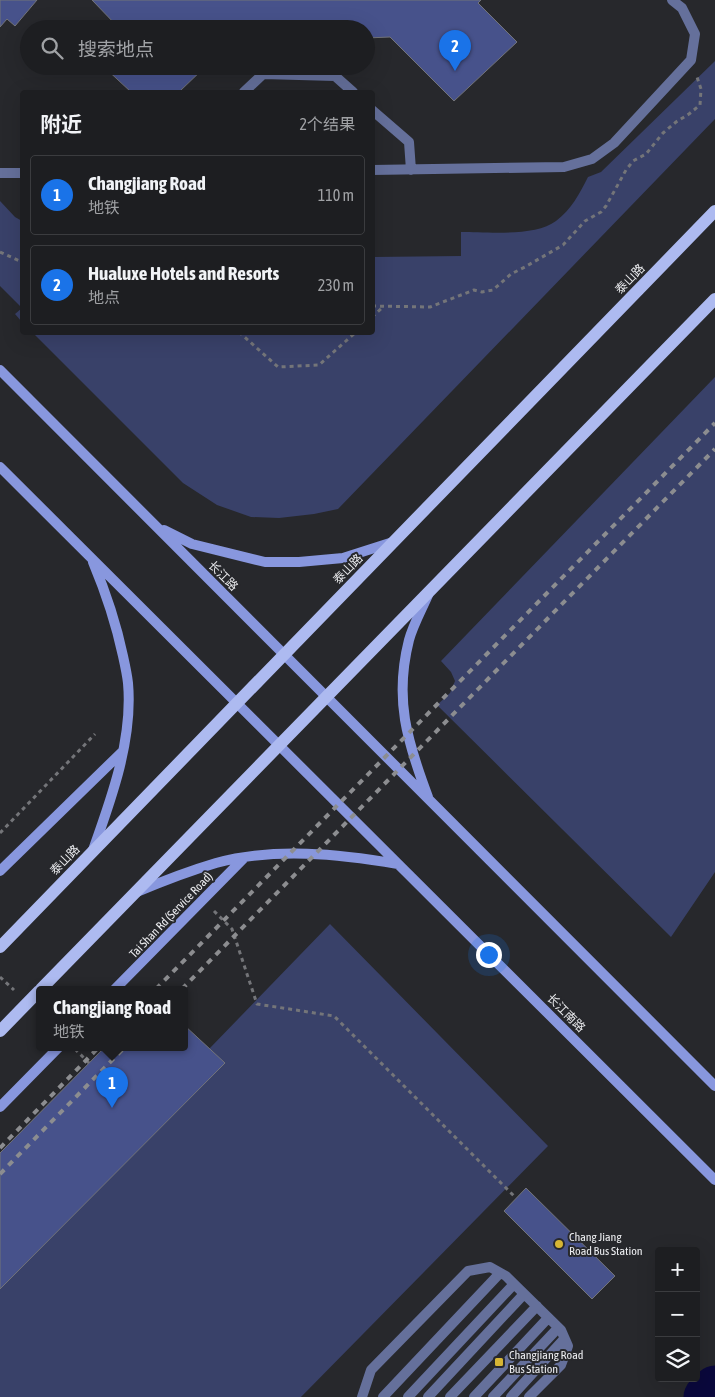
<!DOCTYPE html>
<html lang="zh">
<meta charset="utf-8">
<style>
:root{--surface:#1d1e21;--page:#25272a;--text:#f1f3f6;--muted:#a0a2a5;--line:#3b3c3f;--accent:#1a73e8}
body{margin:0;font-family:"Asap Condensed","Noto Sans SC",sans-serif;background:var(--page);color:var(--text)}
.controls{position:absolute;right:15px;bottom:15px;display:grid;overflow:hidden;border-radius:5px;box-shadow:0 5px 20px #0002}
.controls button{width:45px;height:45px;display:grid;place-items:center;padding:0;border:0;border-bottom:1px solid var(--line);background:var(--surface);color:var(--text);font:25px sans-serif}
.you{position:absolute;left:488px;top:954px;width:18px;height:18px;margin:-12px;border:4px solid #fff;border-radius:50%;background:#1a73e8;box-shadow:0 0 0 8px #1a73e833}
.badge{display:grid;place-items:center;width:32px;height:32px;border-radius:50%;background:var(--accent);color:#fff;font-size:16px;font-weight:700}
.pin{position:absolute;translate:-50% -41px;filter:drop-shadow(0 1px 2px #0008)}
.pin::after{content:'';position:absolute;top:26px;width:18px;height:15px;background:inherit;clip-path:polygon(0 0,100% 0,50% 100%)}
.popup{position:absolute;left:36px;top:986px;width:152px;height:65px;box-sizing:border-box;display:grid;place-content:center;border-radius:5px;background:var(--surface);filter:drop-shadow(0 1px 4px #0005);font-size:16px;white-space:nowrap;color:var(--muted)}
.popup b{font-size:19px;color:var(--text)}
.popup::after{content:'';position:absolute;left:50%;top:100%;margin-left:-10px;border:10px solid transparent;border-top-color:var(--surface)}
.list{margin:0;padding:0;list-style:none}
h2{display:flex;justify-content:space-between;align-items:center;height:65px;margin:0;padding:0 20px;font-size:21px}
h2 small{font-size:16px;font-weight:400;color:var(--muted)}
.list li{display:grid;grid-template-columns:32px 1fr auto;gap:15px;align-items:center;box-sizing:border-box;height:80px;margin:0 10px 10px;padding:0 10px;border:1px solid var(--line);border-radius:5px}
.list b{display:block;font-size:19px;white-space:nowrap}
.list p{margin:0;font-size:16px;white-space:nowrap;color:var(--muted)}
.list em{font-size:16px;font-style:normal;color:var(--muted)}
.icon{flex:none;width:28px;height:28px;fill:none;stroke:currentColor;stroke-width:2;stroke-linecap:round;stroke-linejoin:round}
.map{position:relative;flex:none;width:715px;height:1397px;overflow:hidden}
.search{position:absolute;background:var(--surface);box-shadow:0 5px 20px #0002;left:20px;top:20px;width:355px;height:55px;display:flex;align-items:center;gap:12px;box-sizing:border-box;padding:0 18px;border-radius:28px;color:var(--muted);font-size:19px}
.panel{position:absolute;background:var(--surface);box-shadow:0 5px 20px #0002;left:20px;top:90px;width:355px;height:245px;border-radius:5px}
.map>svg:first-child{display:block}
.green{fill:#394169}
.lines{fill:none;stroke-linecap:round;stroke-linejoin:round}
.river{stroke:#0a083c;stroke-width:45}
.building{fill:#47528b;stroke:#737479}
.path{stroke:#747579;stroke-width:3;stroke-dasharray:4 4;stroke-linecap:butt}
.lane{stroke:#65709b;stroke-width:10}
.secondary{stroke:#8897de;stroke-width:10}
.primary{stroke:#adbaf0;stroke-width:12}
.rail{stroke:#8c8d90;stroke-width:4;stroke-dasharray:6 6;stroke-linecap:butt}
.poi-dot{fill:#d6b534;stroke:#27282c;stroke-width:2}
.labels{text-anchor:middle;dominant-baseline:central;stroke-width:4;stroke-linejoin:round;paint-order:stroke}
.street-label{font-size:12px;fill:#ebecef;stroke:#27282c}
.poi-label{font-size:12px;fill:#ebecef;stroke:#27282c;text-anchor:start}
</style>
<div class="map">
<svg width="715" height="1397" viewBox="0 0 715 1397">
<rect width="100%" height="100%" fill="#27282c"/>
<path class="green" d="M715,61V119L338,509L314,514L279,518L251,517L217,505L183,483L33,333L372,332L373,257L461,256V232C487,232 535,237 556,221C571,210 580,193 588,177L601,172Z
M0,201L15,217L22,221V322L15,314L22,308L0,286Z
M715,377V872L671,937L437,705L450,693L455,681L451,672L441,661Z
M330,924L548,1146L301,1397H0V1265Z"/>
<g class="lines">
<path class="river" d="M706,1397L715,1388"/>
</g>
<path class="building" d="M0,0H37L15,26L7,19L0,27Z
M92,0H481L478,3L517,42L454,101L390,37L366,38V29H117L118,27Z
M103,66H206L179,92H131Z
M184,1025L225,1063L0,1289V1153L105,1047H184Z
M526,1188L615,1276L592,1299L504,1211Z"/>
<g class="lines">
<path class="path" d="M0,252L22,262
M372,306L430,307L474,290L482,292L493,290L511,274L525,267L563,245L585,221L601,212L606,206L626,170L633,161L646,154L663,133L676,122L689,114L700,105L701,89L697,77
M372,317L383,307
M239,332L278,367L319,365L356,332
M0,833L95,734
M214,911L232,929L257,1004L334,1016L516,1198
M0,977L14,990
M75,1049L89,1063"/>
<path class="lane" d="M244,92L263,74L335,76L353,92
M372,110L409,142L411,170
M372,170L564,167L592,159L614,143L691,60L695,34L682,8L672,0
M0,173H22
M362,1397L371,1370L468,1271L490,1267L506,1276L561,1330L568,1346L561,1365L529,1397
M383,1397L500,1273
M408,1397L514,1284
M428,1397L524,1294
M450,1397L537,1306
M474,1397L548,1318
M493,1397L558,1328
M511,1397L564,1339"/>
<path class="secondary" d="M0,370L715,1086
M0,467L715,1180
M164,530L192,544L265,562H299L343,558L393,542
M93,562C106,593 116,623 123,656C125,665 127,674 128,683C133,739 112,797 93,850
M428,797C407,741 394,699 409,640C413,625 422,609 428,595
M0,871L122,752
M137,892C163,881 189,871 216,863C275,847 339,854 398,864
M115,989L244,858
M0,1107L59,1047"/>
<path class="primary" d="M0,947L715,211
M41,989L715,299
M0,1031L39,991"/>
<path class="rail" d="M156,989L715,423
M182,989L715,449
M0,1148L99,1047
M0,1174L125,1047"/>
</g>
<g class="poi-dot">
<circle cx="559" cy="1244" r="5"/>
<rect x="494" y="1357" width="10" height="10" rx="2.5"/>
</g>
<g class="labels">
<g class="street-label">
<text transform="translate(630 279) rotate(-46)">泰山路</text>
<text transform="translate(348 569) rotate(-46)">泰山路</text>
<text transform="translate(223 576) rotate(45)">长江路</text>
<text transform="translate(65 860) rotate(-46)">泰山路</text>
<text transform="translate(171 915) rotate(-46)">Tai Shan Rd (Service Road)</text>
<text transform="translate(566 1013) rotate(45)">长江南路</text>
</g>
<g class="poi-label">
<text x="569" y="1237">Chang Jiang<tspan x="569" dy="14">Road Bus Station</tspan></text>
<text x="509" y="1355">Changjiang Road<tspan x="509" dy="14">Bus Station</tspan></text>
</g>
</g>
</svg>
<div class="controls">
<button>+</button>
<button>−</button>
<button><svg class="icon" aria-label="layers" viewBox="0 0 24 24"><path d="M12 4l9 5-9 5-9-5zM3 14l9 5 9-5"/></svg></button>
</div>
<div class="you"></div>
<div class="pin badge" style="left:112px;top:1108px">1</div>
<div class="popup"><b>Changjiang Road</b>地铁</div>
<div class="pin badge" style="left:455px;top:71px">2</div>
<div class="search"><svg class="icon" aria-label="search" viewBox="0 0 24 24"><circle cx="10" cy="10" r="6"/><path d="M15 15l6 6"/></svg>搜索地点</div>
<section class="panel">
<h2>附近<small>2个结果</small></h2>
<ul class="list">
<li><span class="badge">1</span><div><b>Changjiang Road</b><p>地铁</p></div><em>110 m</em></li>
<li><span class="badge">2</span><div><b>Hualuxe Hotels and Resorts</b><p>地点</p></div><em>230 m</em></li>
</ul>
</section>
</div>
